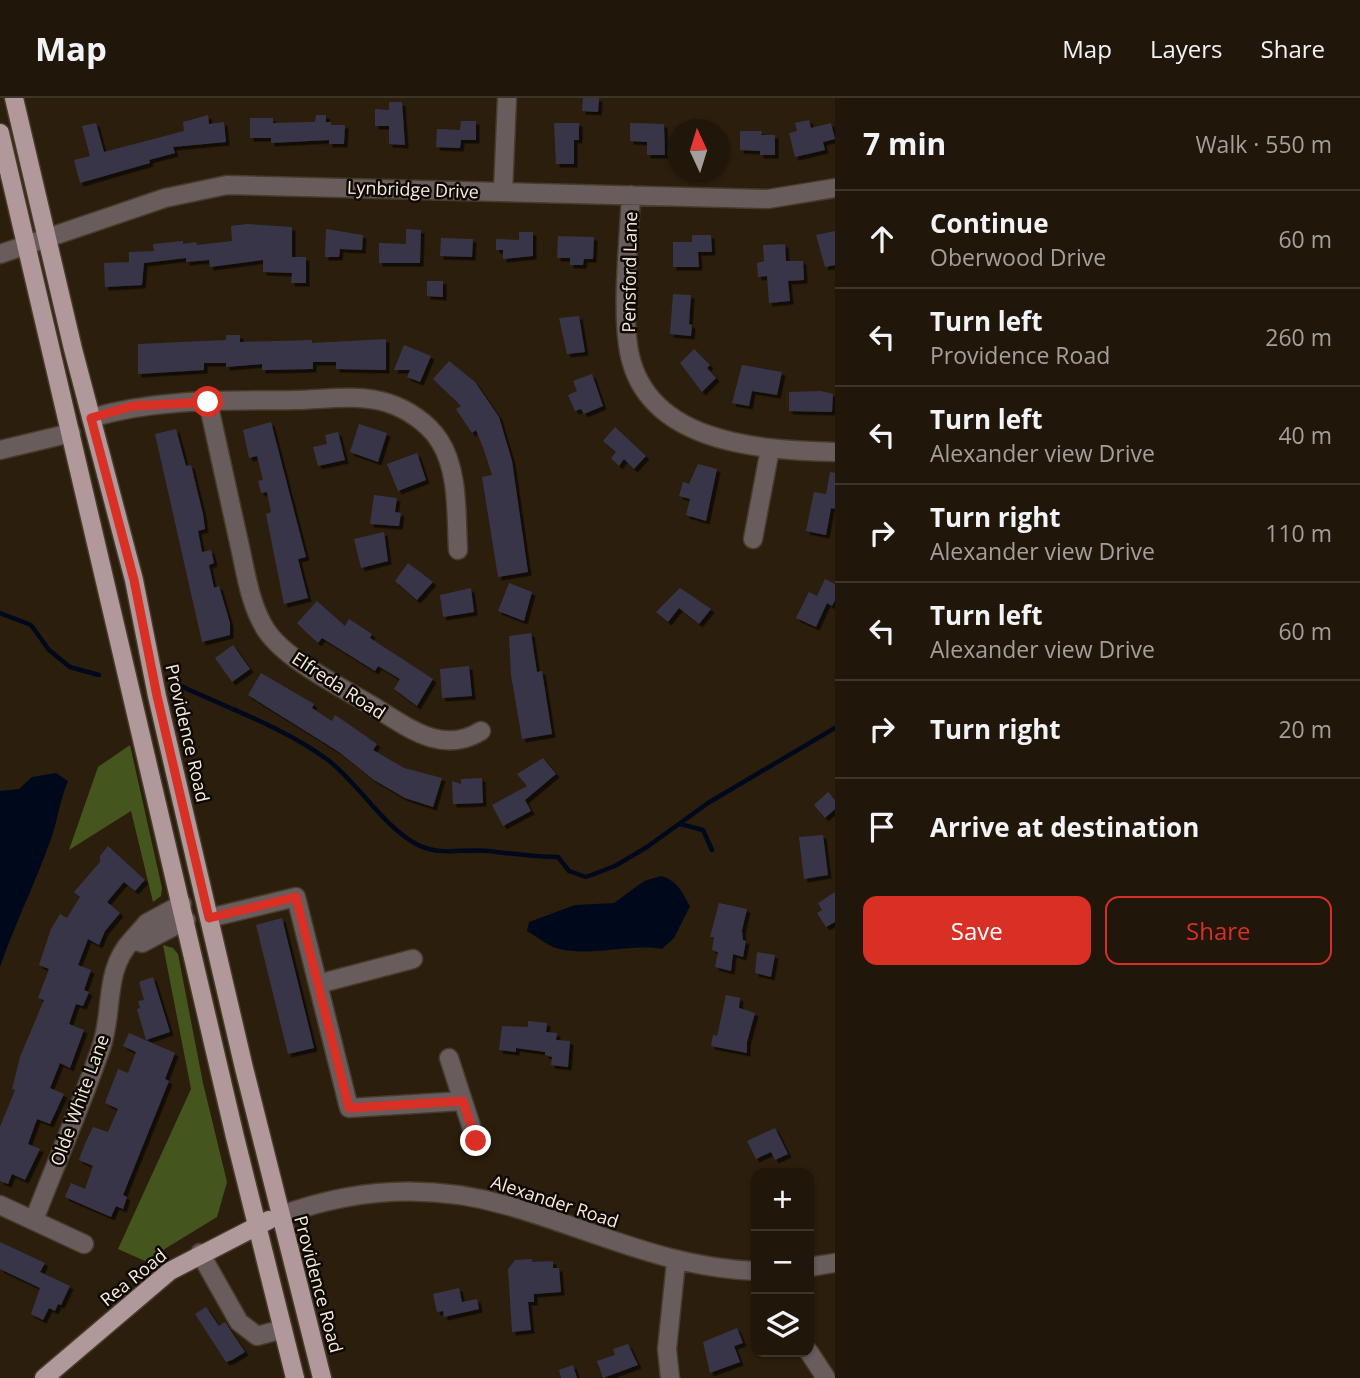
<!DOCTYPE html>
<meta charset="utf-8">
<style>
:root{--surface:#201609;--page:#281f12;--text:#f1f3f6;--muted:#a29f9c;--line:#3d352a;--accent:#d93025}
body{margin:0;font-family:"Open Sans",sans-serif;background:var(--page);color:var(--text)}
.controls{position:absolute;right:21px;bottom:21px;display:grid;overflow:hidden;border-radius:14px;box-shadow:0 2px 5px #0004}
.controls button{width:63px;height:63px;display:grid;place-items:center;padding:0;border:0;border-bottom:2px solid var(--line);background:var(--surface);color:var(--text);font:35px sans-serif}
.compass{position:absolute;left:667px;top:21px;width:63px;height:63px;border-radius:50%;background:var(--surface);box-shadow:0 2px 5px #0004;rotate:356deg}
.stop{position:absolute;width:21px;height:21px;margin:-16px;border:5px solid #d93025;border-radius:50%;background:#fff}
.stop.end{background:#d93025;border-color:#fff;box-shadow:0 2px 7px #0008}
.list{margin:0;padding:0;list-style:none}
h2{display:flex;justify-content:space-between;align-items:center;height:91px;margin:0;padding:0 28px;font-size:30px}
h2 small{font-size:23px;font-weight:400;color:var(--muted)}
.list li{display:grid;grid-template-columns:46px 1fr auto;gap:21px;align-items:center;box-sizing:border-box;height:98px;padding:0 28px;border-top:2px solid var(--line)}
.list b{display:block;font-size:26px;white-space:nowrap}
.list p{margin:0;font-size:23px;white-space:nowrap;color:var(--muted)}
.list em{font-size:23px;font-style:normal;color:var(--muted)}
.actions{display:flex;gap:14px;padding:21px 28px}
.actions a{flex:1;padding:16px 0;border:2px solid var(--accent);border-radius:14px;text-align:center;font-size:24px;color:var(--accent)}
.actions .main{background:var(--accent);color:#fff}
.icon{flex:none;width:38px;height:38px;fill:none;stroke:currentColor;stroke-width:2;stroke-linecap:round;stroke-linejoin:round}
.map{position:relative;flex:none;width:835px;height:1280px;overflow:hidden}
header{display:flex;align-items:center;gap:42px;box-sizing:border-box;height:98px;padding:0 35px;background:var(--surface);border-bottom:2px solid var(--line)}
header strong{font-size:33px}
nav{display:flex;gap:38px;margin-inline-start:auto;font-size:24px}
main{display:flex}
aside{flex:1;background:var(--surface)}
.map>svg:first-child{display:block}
.forest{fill:#45551e}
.water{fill:#00091c}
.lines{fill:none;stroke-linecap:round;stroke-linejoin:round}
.stream{stroke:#00091c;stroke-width:4.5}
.building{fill:#37364a;filter:url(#shadow)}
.minor-casing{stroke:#473b2a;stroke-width:21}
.major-casing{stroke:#473b2a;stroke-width:21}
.minor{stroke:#685c5d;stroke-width:18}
.major{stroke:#b1989b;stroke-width:18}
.route{stroke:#d93025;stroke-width:9}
.labels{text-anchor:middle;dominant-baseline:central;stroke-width:5;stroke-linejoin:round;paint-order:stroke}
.street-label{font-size:18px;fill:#f5ece0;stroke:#0f0903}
</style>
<header>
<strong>Map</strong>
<nav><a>Map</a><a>Layers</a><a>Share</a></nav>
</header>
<main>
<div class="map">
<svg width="835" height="1280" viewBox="0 0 835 1280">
<defs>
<filter id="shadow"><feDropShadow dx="3.5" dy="3.5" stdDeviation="0" flood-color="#0009"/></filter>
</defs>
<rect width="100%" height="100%" fill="#2b1e0c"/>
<path class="forest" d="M130,647L162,790L161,798L153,804L131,713L69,752L98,669Z
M163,847L173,850L178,856L203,985L227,1084L217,1119L145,1163L118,1151L191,991Z"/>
<path class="water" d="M56,675L68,683C59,704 57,728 48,749C33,790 14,828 0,869V693L19,691L32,679Z
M661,778C677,782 682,794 690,808L674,840L662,851C627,845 591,860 556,850C546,847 536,838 527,833L529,824L575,807L614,805L644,783Z"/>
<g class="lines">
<path class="stream" d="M0,515L31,527L49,552L70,569L99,577
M181,588C230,611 285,630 328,662C360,687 381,726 416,746C440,759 466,750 489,753C513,756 534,759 558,759L569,773L586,779L615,768L647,749L708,705L835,630
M680,726L703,732L712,752"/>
</g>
<path class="building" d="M583,0H599L598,14L582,13Z
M389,4H402L405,47L389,46V28H375V11L389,12Z
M208,17L209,26L224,24L226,44L173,49L175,55L149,62L150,65L80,85L74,62L90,58L82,28L96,25L104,54L184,33L183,24Z
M316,17H326V24H331V27H345L344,46H329V42L271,45V40H250V20H273V25L307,24H315Z
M809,22L811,30L831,25L835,41L823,44L825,52L795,59L789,35L797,33L795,25Z
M461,23H476V42H461L460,50L436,49L437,31L460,32Z
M554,25H579V42H574V66H556Z
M630,25L664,26L665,57H647V44L630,43Z
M740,33H762L761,37H775V57H760V53L740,52Z
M247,126L292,129V159H306V185H291L292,175L263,174V162L210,169L209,162L186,164V160L144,165L142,187L105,189L104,165L129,164V154L154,153L153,146L183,143V146L196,144L197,147L232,143L231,128Z
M326,131L363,137L362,152L340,151L339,159H325Z
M406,131L421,132L420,165H379V145L406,146Z
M835,133V167L825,169L816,137Z
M519,134H533V158L503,161V152H496V141L519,142Z
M692,137H711L712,154H698L699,169H673V144H692Z
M558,138L594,139L593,161H584L583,167H570V160H557Z
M441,140L473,141L472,159L440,158Z
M785,146L786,163H803L804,182L788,183L790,203L769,205L767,178L758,179L757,165L764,163L763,147Z
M427,183H443V199L427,198Z
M673,196L691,197L689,226L692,227L691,238L670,236Z
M579,218L585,254L567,256L559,220Z
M226,237H240V244L312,242V245L386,241V272L336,271V264H313V271L262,272V266L226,269V265H204V272L138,276V246L226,242Z
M404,247L431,258L420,284L407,279L410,272H394Z
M694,251L710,267L707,270L716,280L702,294L680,265Z
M449,263L475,284L499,319L512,363L528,474L498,479L482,379L492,377L484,352L476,332L472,335L456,311L461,308L433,281Z
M742,267L782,274L777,297L752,293L749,308L732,305Z
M592,276L603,308L584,316L581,311L575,313L568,297L577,293L573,283Z
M821,293L833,296L832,314L789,313V294Z
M271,324L306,459L298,461L308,500L284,506L266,416L271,414L267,394L261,395L258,383L263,382L257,358L249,360L243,332Z
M359,326L387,335L378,364L350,354Z
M615,329L646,358L634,371L624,361L619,368L611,360L616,354L603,343Z
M176,331L186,368L191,367L203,416L205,431L198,433L202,454L211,452L214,465L209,467L214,490L219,488L230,525V537L202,544L155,336Z
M338,334L345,362L318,368L313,349L327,346L325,337Z
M417,355L426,382L398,393L387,366Z
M698,366L717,371L706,423L686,417L690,401L679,398L683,384L689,386Z
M830,374L835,375V411L831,410L826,437L806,433L814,394L826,396Z
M374,397L397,400L395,414L401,415L399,428L370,426Z
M384,434L388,463L361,470L354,441Z
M408,465L433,484L417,502L395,483Z
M825,481L835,486V502L832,508L827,505L816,529L796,520L809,494L817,498Z
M509,485L532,494L524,523L498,513Z
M471,490L474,514L443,519L440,497Z
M680,490L711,511L699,526L679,510L668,524L656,514Z
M317,503L345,528L349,521L372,536L370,540L433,581L417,608L394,591L400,581L378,568L375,573L322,540L318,545L308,536L297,525Z
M531,535L537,574L542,573L552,636L522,641L511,577L509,538Z
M233,547L250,571L232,584L215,560Z
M469,568L472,598L442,600L440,571Z
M261,575L314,606L312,610L332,623L335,617L347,625L377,646L373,652L404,670L442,680L433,709L405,700L374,682L339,654L248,597Z
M543,660L556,676L525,702L531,713L503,728L492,707L527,688L517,676Z
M482,680L483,705L453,706L452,683L461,686V681Z
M828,694L835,702V711L825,720L814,707Z
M823,737L828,777L804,781L799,739Z
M108,748L145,782L135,793L124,784L107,804L120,815L105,833L99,847L88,841L78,867L91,872L84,892L89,894L83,908L76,906L69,926L84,932L70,970L60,965L50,990L64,996L50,1026L37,1021L28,1046L40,1051L25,1082L12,1076L8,1086L0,1083V1029L15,992L12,991L20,959L44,902L38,900L49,871L39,867L51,831L60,816L67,820L80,799L74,794L100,764V758Z
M835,794V824L826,829L817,815L822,812L818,805Z
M719,805L747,811L742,832L743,842L746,843L743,859L733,856L731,873L715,869L718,854L712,852L714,839H710Z
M282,820L314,950L288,956L256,827Z
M757,854L775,857L771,879L755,875Z
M153,879L170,934L146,942L137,911L140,910L138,903L144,902L139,884Z
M726,897L740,900L739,910L755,915L747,944V955L711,948L713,937L717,938L718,934Z
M528,923L547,925L546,934L557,935L556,942L570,943L568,969L551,967L552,959L545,957V954L516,950V954L499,952L502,928L528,929Z
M129,935L175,955L165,981L169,983L123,1097L127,1099L123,1111L116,1108L111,1119L65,1099L71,1085L85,1091L93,1068L79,1062L84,1048L93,1029L108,1034L118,1011L105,1005L118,971L128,975L136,954L123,948Z
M775,1030L788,1056L775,1062L771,1054L756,1061L747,1043Z
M0,1144L45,1165L40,1174L70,1188L61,1207L58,1206L55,1213L49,1210L43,1222L31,1216L40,1190L0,1171Z
M532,1161V1164L553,1163V1170H559L561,1194L534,1196V1204H528L531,1232L512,1234L508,1171L515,1162Z
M459,1190L462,1204L477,1201L479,1211L444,1219L443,1213L437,1214L433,1196Z
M206,1209L219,1228L225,1224L245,1254L232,1262L226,1264L195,1216Z
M737,1230L743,1245L734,1248L740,1264L710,1275L703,1244Z
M628,1246L638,1267L603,1280L597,1263L615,1257L613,1251Z
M573,1267L577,1280H561L559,1272Z"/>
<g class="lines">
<defs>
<path id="minor" d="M503,93L507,0
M631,97C629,141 622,205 628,247C641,345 757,352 835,354
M0,156L165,100L227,87L768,101L835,90
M208,304C218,349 228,394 238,440C245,469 249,506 266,532C288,565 350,593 384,615C414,634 446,655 481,633
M91,320C158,300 228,303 298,302C327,301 360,296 388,305C407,311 428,325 439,342C459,372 456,417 458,452
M0,352L71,335
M753,441L770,351
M182,806L147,825L132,842L142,845L186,822
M209,820L296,799L349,1010L463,1003
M318,886L413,861
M449,960L476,1043
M0,1107L84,1146
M279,1118C354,1090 431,1085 509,1108C593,1132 667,1170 756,1173
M34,1122C56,1065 81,1008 101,950C114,913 103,873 132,842
M200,1155L239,1224L257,1238L283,1231
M809,1169L835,1165
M809,1254L826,1280
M670,1280L667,1251L676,1164"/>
<path id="major" d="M14,0L73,251L134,482L157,598L244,970L322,1280
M0,35L235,1039L295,1280
M44,1280L170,1173L269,1122"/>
</defs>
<use href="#minor" class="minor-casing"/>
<use href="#major" class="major-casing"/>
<use href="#minor" class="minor"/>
<use href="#major" class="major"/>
</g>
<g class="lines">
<path class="route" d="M208,304L133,308L91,320L134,482L157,598L209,820L296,799L349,1010L463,1003L476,1043"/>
</g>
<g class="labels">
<g class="street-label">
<text transform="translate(413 91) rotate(2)">Lynbridge Drive</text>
<text transform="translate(629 174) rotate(-89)">Pensford Lane</text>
<text transform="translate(339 587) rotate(33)">Elfreda Road</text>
<text transform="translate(188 635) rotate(77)">Providence Road</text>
<text transform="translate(79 1002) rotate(-70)">Olde White Lane</text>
<text transform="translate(555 1103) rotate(18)">Alexander Road</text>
<text transform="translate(133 1179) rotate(-39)">Rea Road</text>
<text transform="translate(319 1186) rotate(75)">Providence Road</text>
</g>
</g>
</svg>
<div class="controls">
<button>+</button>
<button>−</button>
<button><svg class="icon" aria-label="layers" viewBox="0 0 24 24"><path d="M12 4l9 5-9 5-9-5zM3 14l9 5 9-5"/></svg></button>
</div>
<svg class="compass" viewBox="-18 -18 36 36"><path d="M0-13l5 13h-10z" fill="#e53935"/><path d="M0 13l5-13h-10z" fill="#a29f9c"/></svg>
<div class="stop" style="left:208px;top:304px"></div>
<div class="stop end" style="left:476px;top:1043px"></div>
</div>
<aside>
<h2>7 min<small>Walk · 550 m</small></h2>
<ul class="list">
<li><svg class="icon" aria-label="ahead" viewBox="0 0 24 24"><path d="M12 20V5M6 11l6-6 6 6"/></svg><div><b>Continue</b><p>Oberwood Drive</p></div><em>60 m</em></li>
<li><svg class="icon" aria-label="left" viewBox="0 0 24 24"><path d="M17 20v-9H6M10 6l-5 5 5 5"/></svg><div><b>Turn left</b><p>Providence Road</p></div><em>260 m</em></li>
<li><svg class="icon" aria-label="left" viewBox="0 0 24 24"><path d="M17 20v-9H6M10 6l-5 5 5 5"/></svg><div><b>Turn left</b><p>Alexander view Drive</p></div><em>40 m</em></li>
<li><svg class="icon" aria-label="right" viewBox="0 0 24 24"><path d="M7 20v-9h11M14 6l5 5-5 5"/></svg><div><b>Turn right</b><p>Alexander view Drive</p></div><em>110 m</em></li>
<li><svg class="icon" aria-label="left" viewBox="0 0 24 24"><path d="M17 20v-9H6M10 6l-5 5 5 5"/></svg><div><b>Turn left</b><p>Alexander view Drive</p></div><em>60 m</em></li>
<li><svg class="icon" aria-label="right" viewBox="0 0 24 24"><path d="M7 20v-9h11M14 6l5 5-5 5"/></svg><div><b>Turn right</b></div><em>20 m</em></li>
<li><svg class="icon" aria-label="arrive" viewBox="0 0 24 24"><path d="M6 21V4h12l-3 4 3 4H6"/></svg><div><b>Arrive at destination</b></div></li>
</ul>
<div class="actions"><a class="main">Save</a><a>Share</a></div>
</aside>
</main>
